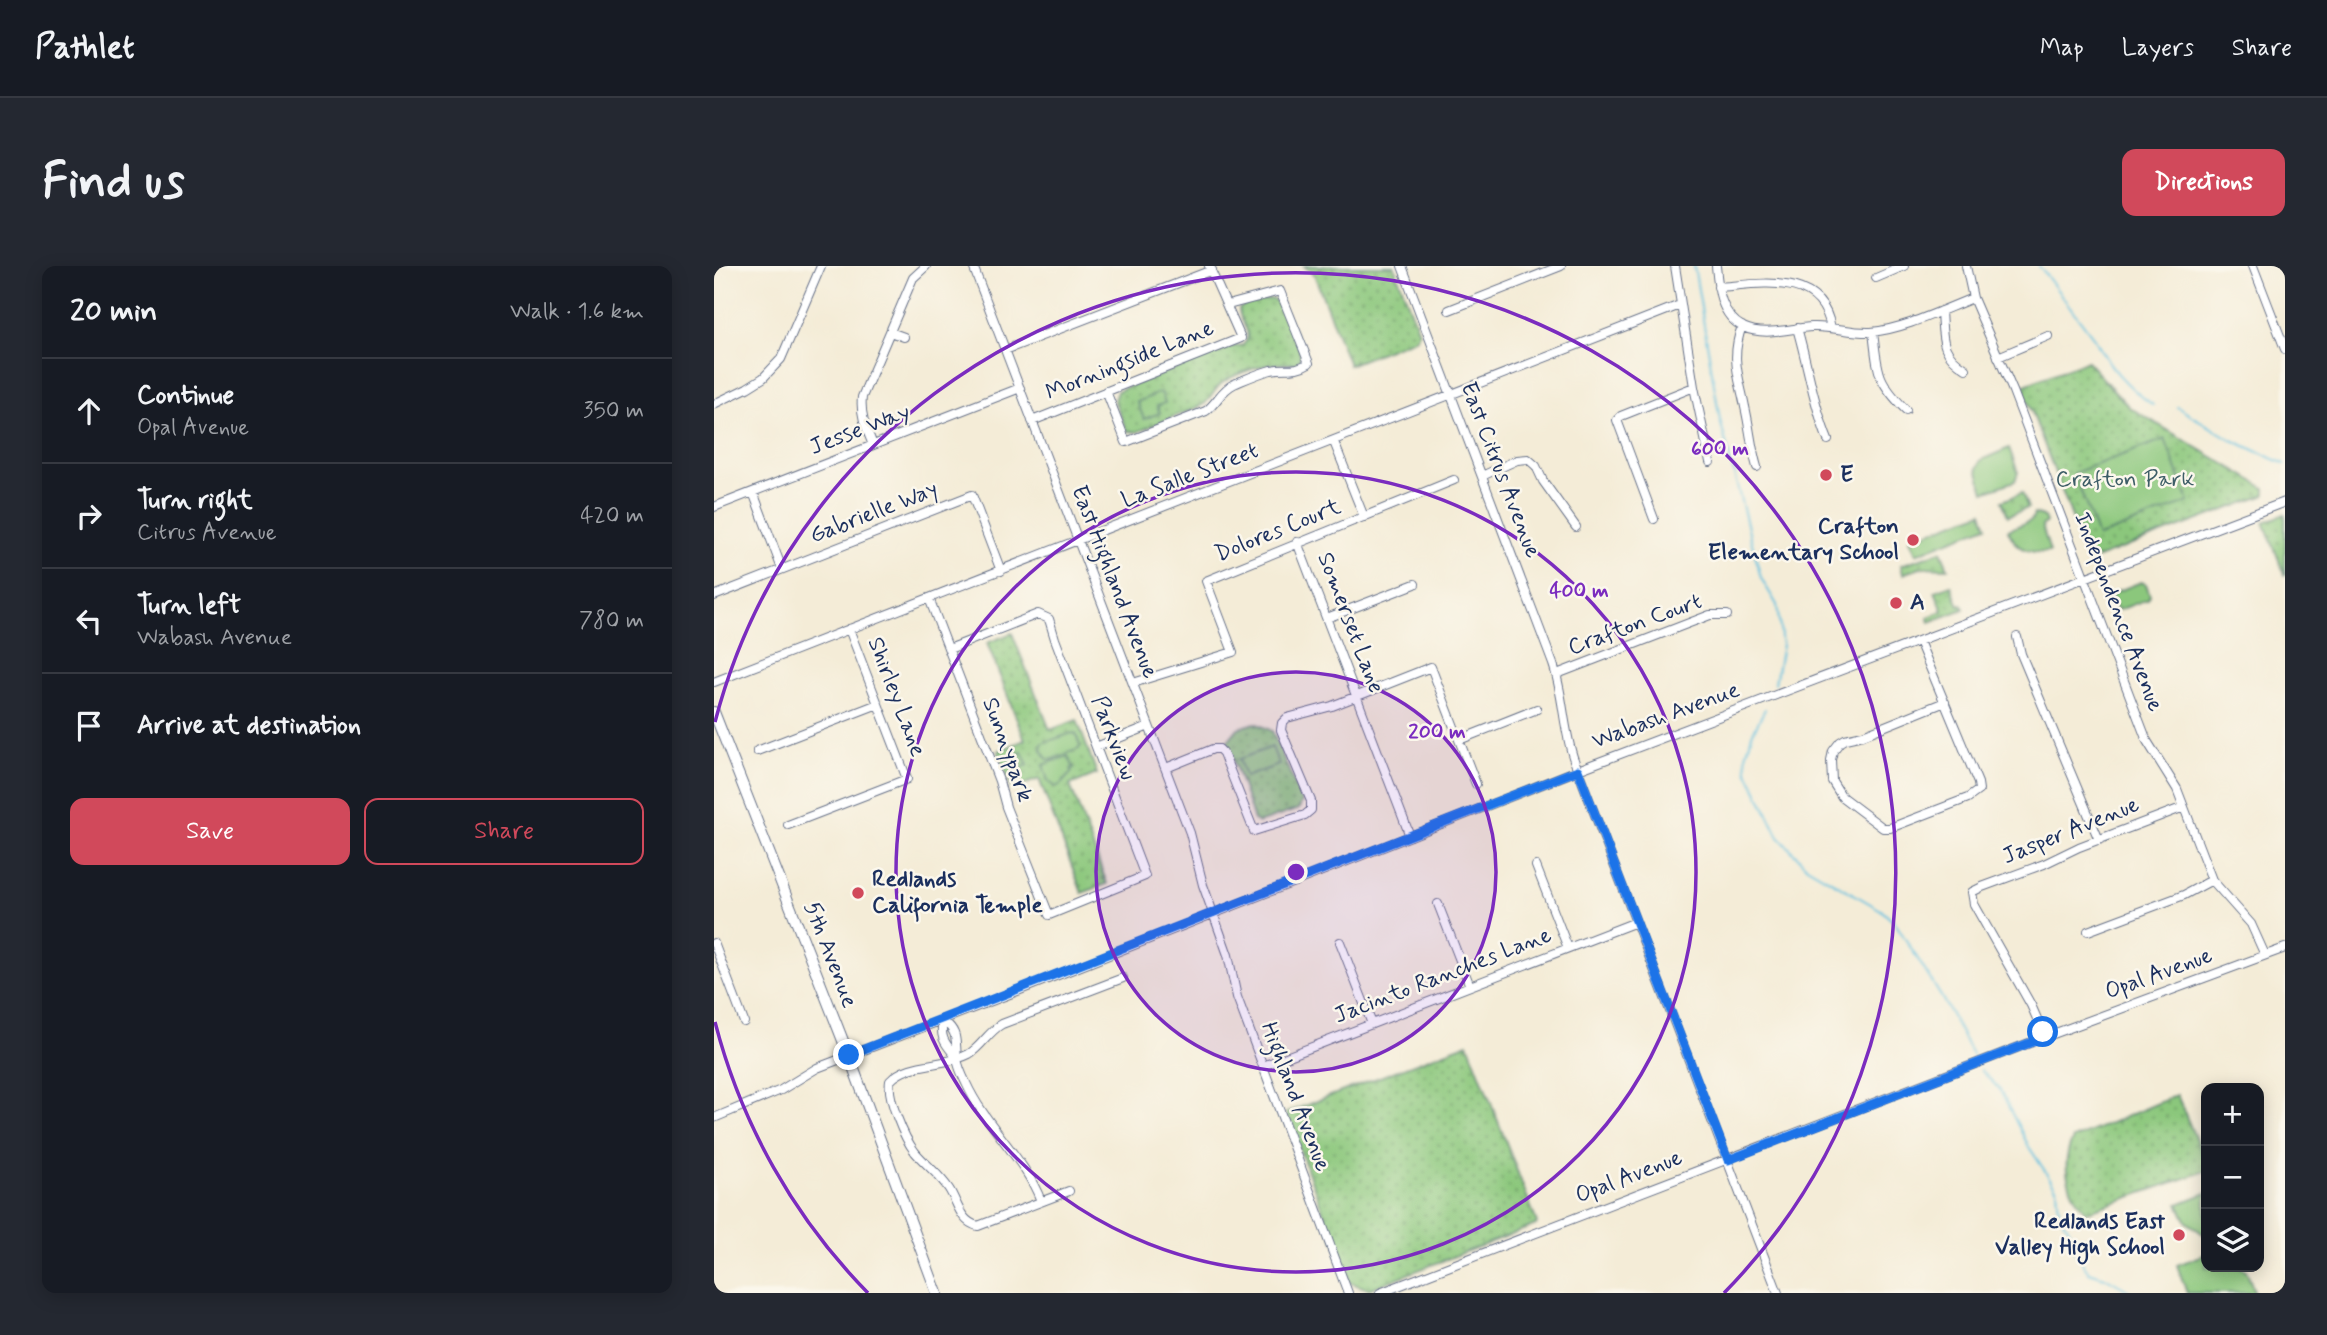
<!DOCTYPE html>
<meta charset="utf-8">
<style>
:root{--surface:#171b24;--page:#242831;--text:#f1f3f6;--muted:#9ea1a6;--line:#363941;--accent:#d1495b}
body{margin:0;font-family:Mynerve,sans-serif;background:var(--page);color:var(--text)}
.controls{position:absolute;right:21px;bottom:21px;display:grid;overflow:hidden;border-radius:14px;box-shadow:0 4px 18px #0003}
.controls button{width:63px;height:63px;display:grid;place-items:center;padding:0;border:0;border-bottom:2px solid var(--line);background:var(--surface);color:var(--text);font:35px sans-serif}
.stop{position:absolute;width:21px;height:21px;margin:-16px;border:5px solid #1a73e8;border-radius:50%;background:#fff}
.stop.end{background:#1a73e8;border-color:#fff;box-shadow:0 2px 7px #0008}
.list{margin:0;padding:0;list-style:none}
h2{display:flex;justify-content:space-between;align-items:center;height:91px;margin:0;padding:0 28px;font-size:30px}
h2 small{font-size:23px;font-weight:400;color:var(--muted)}
.list li{display:grid;grid-template-columns:46px 1fr auto;gap:21px;align-items:center;box-sizing:border-box;height:105px;padding:0 28px;border-top:2px solid var(--line)}
.list b{display:block;font-size:26px;white-space:nowrap}
.list p{margin:0;font-size:23px;white-space:nowrap;color:var(--muted)}
.list em{font-size:23px;font-style:normal;color:var(--muted)}
.actions{display:flex;gap:14px;padding:21px 28px}
.actions a{flex:1;padding:16px 0;border:2px solid var(--accent);border-radius:14px;text-align:center;font-size:24px;color:var(--accent)}
.actions .main{background:var(--accent);color:#fff}
.icon{flex:none;width:38px;height:38px;fill:none;stroke:currentColor;stroke-width:2;stroke-linecap:round;stroke-linejoin:round}
.map{position:relative;flex:none;width:1571px;height:1027px;overflow:hidden;border-radius:14px}
header{display:flex;align-items:center;gap:42px;box-sizing:border-box;height:98px;padding:0 35px;background:var(--surface);border-bottom:2px solid var(--line)}
header strong{font-size:33px}
nav{display:flex;gap:38px;margin-inline-start:auto;font-size:24px}
.intro{display:flex;align-items:center;justify-content:space-between;box-sizing:border-box;height:168px;padding:0 42px}
h1{margin:0;font-size:49px}
.button{padding:18px 32px;border-radius:14px;background:var(--accent);color:#fff;font-size:24px;font-weight:700}
main{display:flex;gap:42px;padding:0 42px}
aside{flex:1;background:var(--surface);border-radius:14px;box-shadow:0 4px 18px #0003}
.map>svg:first-child{display:block}
.grass{fill:url(#grass-dots);stroke:#537b6d;stroke-width:2}
.pitch{fill:#8bc77c;stroke:#537b6d;stroke-width:2}
.lines{fill:none;stroke-linecap:round;stroke-linejoin:round}
.stream{stroke:#61c0df;stroke-width:2}
.minor-casing{stroke:#677188;stroke-width:10}
.major-casing{stroke:#677188;stroke-width:12}
.minor{stroke:#fff;stroke-width:8}
.major{stroke:#fff;stroke-width:10}
.route{stroke:#1a73e8;stroke-width:9}
.ring{fill:none;stroke:#7b2cbf;stroke-width:3.5}
.poi-dot{fill:#d1495b;stroke:#fbf7ec;stroke-width:2.5}
.labels{text-anchor:middle;dominant-baseline:central;stroke-width:5;stroke-linejoin:round;paint-order:stroke}
.street-label{font-size:23px;fill:#1b2f5e;stroke:#fbf7ec}
.poi-label{font-size:23px;font-weight:bold;fill:#1b2f5e;stroke:#fbf7ec;text-anchor:start}
.park-label{font-size:23px;fill:#3d5d67;stroke:#fbf7ec}
.centre{fill:#7b2cbf;stroke:#fbf7ec;stroke-width:3.5}
.ring-label{font-size:21px;text-anchor:middle;font-weight:bold;fill:#7b2cbf;stroke:#fbf7ec;stroke-width:5;stroke-linejoin:round;paint-order:stroke}
</style>
<header>
<strong>Pathlet</strong>
<nav><a>Map</a><a>Layers</a><a>Share</a></nav>
</header>
<div class="intro"><h1>Find us</h1><a class="button">Directions</a></div>
<main>
<aside>
<h2>20 min<small>Walk · 1.6 km</small></h2>
<ul class="list">
<li><svg class="icon" aria-label="ahead" viewBox="0 0 24 24"><path d="M12 20V5M6 11l6-6 6 6"/></svg><div><b>Continue</b><p>Opal Avenue</p></div><em>350 m</em></li>
<li><svg class="icon" aria-label="right" viewBox="0 0 24 24"><path d="M7 20v-9h11M14 6l5 5-5 5"/></svg><div><b>Turn right</b><p>Citrus Avenue</p></div><em>420 m</em></li>
<li><svg class="icon" aria-label="left" viewBox="0 0 24 24"><path d="M17 20v-9H6M10 6l-5 5 5 5"/></svg><div><b>Turn left</b><p>Wabash Avenue</p></div><em>780 m</em></li>
<li><svg class="icon" aria-label="arrive" viewBox="0 0 24 24"><path d="M6 21V4h12l-3 4 3 4H6"/></svg><div><b>Arrive at destination</b></div></li>
</ul>
<div class="actions"><a class="main">Save</a><a>Share</a></div>
</aside>
<div class="map">
<svg width="1571" height="1027" viewBox="0 0 1571 1027">
<defs>
<pattern id="grass-dots" width="8" height="8" patternUnits="userSpaceOnUse" patternTransform="scale(1.75)"><rect width="8" height="8" fill="#8bc77c"/><path d="M2 2h.1M6 6h.1" fill="none" stroke="#71a269" stroke-width="1.8" stroke-linecap="round"/></pattern>
</defs>
<rect width="100%" height="100%" fill="#fbf7ec"/>
<filter id="ink" filterUnits="userSpaceOnUse"><feTurbulence type="fractalNoise" baseFrequency=".0143" numOctaves="2"/><feDisplacementMap in="SourceGraphic" scale="14" xChannelSelector="R" yChannelSelector="G"/><feConvolveMatrix kernelMatrix="1 2 1 2 8 2 1 2 1" color-interpolation-filters="sRGB"/></filter>
<filter id="wash" filterUnits="userSpaceOnUse"><feTurbulence type="fractalNoise" baseFrequency=".00686" numOctaves="4" result="noise"/><feDisplacementMap in="SourceGraphic" scale="28" xChannelSelector="R" yChannelSelector="G"/><feGaussianBlur stdDeviation="1.57" result="paint"/><feColorMatrix in="noise" values="0 0 0 0 0 0 0 0 0 0 0 0 0 0 0 0 0 1.4 0 .05"/><feComposite in="paint" operator="in"/></filter>
<g filter="url(#wash)">
<rect width="100%" height="100%" fill="#f4ecd7"/>
<path class="grass" d="M590,0H680L705,66L703,72L635,99L600,8Z
M558,33C570,37 591,84 585,96C575,100 564,96 553,99C539,102 518,109 507,118C500,124 497,133 489,139L423,166L413,165L400,134L403,125L517,81L529,79C541,66 525,58 525,43L533,37Z
M1373,95L1415,141L1551,222V229L1378,294L1374,293L1308,120Z
M1308,227L1314,242L1294,250L1288,235Z
M1571,248V310L1550,256Z
M1227,285L1234,302L1206,301L1189,308L1187,299Z
M1237,319L1245,340L1248,339L1250,343L1216,356L1214,351L1229,345L1221,325Z
M298,367L336,464L363,454L383,508L356,519L393,618L368,627L325,513L298,523L284,485L311,474L273,377Z
M541,457L558,465L588,535L585,543L544,557L540,554L513,476L524,462Z
M754,777L823,957L822,959L655,1023L636,1017L572,847Z
M1463,829L1492,897V905L1372,946C1354,927 1346,897 1359,873Z"/>
<path class="pitch" d="M447,126L451,137L443,140L446,147L430,153L423,136Z
M1451,173L1475,236L1384,271L1360,207Z
M1295,182L1304,206L1301,215L1270,226L1263,202L1267,194Z
M1268,246L1273,260L1202,288L1196,273Z
M1320,248L1330,251L1332,256L1328,260L1336,286C1315,288 1302,283 1294,264L1318,254Z
M1427,316L1432,318L1436,329L1434,333L1405,344L1402,342L1397,331L1399,327Z
M358,467L362,468L366,480L365,483L336,494L332,492L327,481L329,477Z
M558,481L565,499L531,511L525,493Z
M308,486L314,499L299,505L294,491Z
M354,490L360,502L357,503L358,506L347,518L342,521L334,515L329,499Z
M1492,927V970L1473,956L1464,938Z
M1492,988V1001H1526L1532,1004L1541,1027H1473L1463,999Z"/>
<g class="lines">
<path class="stream" d="M980,0L1006,154L1047,312L1063,339L1068,379L1061,417
M1325,0L1382,75C1394,100 1416,123 1439,139
M1463,141L1518,174L1571,198
M1051,443L1038,468L1032,490L1033,504L1065,571L1093,601L1167,644L1182,658L1228,732L1259,790
M1267,804L1286,824L1315,881L1343,923L1345,946L1357,967L1361,986L1375,1006L1391,1011L1419,1027"/>
</g>
</g>
<g filter="url(#ink)">
<g class="lines">
<defs>
<path id="minor" d="M259,0L476,567L489,619L514,689L523,731L634,1027
M688,0L839,398C850,430 849,463 860,494L1064,1027
M961,0L980,121L996,196
M1002,0C1004,22 1006,49 1029,61C1050,71 1076,62 1098,61C1118,60 1137,67 1157,66C1190,63 1228,44 1259,32
M1252,0L1259,32L1299,125L1433,475L1463,523L1498,614L1537,658L1551,689
M1539,0L1571,83
M1162,12L1190,0
M1004,21C1047,18 1107,5 1117,62
M735,44L847,0
M1227,45C1229,73 1226,87 1252,103
M1028,60C1016,93 1025,110 1031,141C1036,162 1037,181 1043,201
M1083,62C1094,99 1099,138 1114,174
M176,66L190,71
M1159,66C1164,106 1162,114 1192,144
M291,84L498,4
M1284,91L1334,70
M392,125L412,176L492,145C503,137 507,124 520,118C532,113 545,107 557,104C573,101 580,106 595,97L566,25L514,39
M0,138L33,122L49,112L67,93L107,0
M318,155L527,72L495,0
M620,176L650,251
M159,179C152,162 146,149 148,131L199,12L212,0
M768,210L803,194L814,193L822,200L829,215L862,261
M39,226L68,303
M0,241L306,122
M940,253L903,154L907,150L980,121
M583,276L696,570
M0,330L258,229L287,305
M215,332L285,515L292,541L335,649L431,610L341,373L335,353L324,348L235,383
M613,352L701,318
M1303,371L1307,388L1385,574
M1205,375L1264,517L1265,524L1254,532L1176,562H1169L1128,531L1118,515L1117,494L1119,485L1126,476L1131,473L1149,469L1231,436
M843,408L996,349H1013
M0,416L966,39
M419,417L519,386L492,315L740,214
M745,474L823,443
M382,481L435,460
M43,485L164,438
M452,502L499,483H505L509,487L540,565L591,549L597,544V535L567,464L568,457L573,452L618,440L717,401L762,518
M74,559L193,513L135,363
M822,600L854,682
M724,638L756,720
M1374,665L1470,629L1498,614
M626,676L658,758
M0,677L30,756
M1331,771L1317,739L1260,638L1258,626L1268,621L1330,598L1365,581L1470,541
M243,792C232,778 225,773 229,754C245,767 241,774 243,792C244,801 248,809 252,817C272,861 310,891 327,935
M549,800L922,656
M0,852L67,824L103,802L306,724L864,504L1571,236
M355,925L264,960C246,956 244,937 235,923C226,909 212,899 201,886C190,872 173,832 176,815C194,795 231,801 255,788C268,780 274,766 288,758L409,712
M666,1027L1331,771L1571,682"/>
<path id="major" d="M0,446L135,790L223,1027"/>
</defs>
<use href="#minor" class="minor-casing"/>
<use href="#major" class="major-casing"/>
<use href="#minor" class="minor"/>
<use href="#major" class="major"/>
</g>
</g>
<g class="lines" filter="url(#ink)">
<path class="route" d="M135,789L864,504L1014,894L1331,771L1329,766"/>
</g>
<circle cx="582" cy="606" r="200" fill="#7b2cbf" fill-opacity=".12"/>
<g class="ring">
<circle cx="582" cy="606" r="200"/>
<circle cx="582" cy="606" r="400"/>
<path d="M154 1027A600 600 0 0 1 1 756M1 456A600 600 0 1 1 1010 1027"/>
</g>
<g class="poi-dot">
<circle cx="1112" cy="209" r="7"/>
<circle cx="1199" cy="274" r="7"/>
<circle cx="1182" cy="337" r="7"/>
<circle cx="144" cy="627" r="7"/>
<circle cx="1465" cy="969" r="7"/>
</g>
<g class="labels">
<g class="street-label">
<text transform="translate(416 95) rotate(-22)">Morningside Lane</text>
<text transform="translate(146 164) rotate(-21)">Jesse Way</text>
<text transform="translate(786 204) rotate(69)">East Citrus Avenue</text>
<text transform="translate(476 210) rotate(-21)">La Salle Street</text>
<text transform="translate(160 247) rotate(-21)">Gabrielle Way</text>
<text transform="translate(564 265) rotate(-22)">Dolores Court</text>
<text transform="translate(400 316) rotate(69)">East Highland Avenue</text>
<text transform="translate(1404 346) rotate(69)">Independence Avenue</text>
<text transform="translate(636 357) rotate(69)">Somerset Lane</text>
<text transform="translate(921 359) rotate(-20)">Crafton Court</text>
<text transform="translate(182 431) rotate(69)">Shirley Lane</text>
<text transform="translate(952 450) rotate(-20)">Wabash Avenue</text>
<text transform="translate(399 472) rotate(69)">Parkview</text>
<text transform="translate(293 484) rotate(70)">Sunnypark</text>
<text transform="translate(1357 565) rotate(-22)">Jasper Avenue</text>
<text transform="translate(116 689) rotate(69)">5th Avenue</text>
<text transform="translate(1445 708) rotate(-20)">Opal Avenue</text>
<text transform="translate(729 710) rotate(-21)">Jacinto Ranches Lane</text>
<text transform="translate(581 831) rotate(69)">Highland Avenue</text>
<text transform="translate(915 911) rotate(-21)">Opal Avenue</text>
</g>
<g class="poi-label">
<text x="1126" y="209">E</text>
<text x="1185" y="261" text-anchor="end">Crafton<tspan x="1185" dy="26">Elementary School</tspan></text>
<text x="1196" y="337">A</text>
<text x="158" y="614">Redlands<tspan x="158" dy="26">California Temple</tspan></text>
<text x="1451" y="956" text-anchor="end">Redlands East<tspan x="1451" dy="26">Valley High School</tspan></text>
</g>
<g class="park-label">
<text x="1411" y="214">Crafton Park</text>
</g>
</g>
<circle cx="582" cy="606" r="10" class="centre"/>
<g class="ring-label">
<text x="1006" y="189">600 m</text>
<text x="865" y="331">400 m</text>
<text x="723" y="472">200 m</text>
</g>
</svg>
<div class="controls">
<button>+</button>
<button>−</button>
<button><svg class="icon" aria-label="layers" viewBox="0 0 24 24"><path d="M12 4l9 5-9 5-9-5zM3 14l9 5 9-5"/></svg></button>
</div>
<div class="stop" style="left:1329px;top:766px"></div>
<div class="stop end" style="left:135px;top:789px"></div>
</div>
</main>
